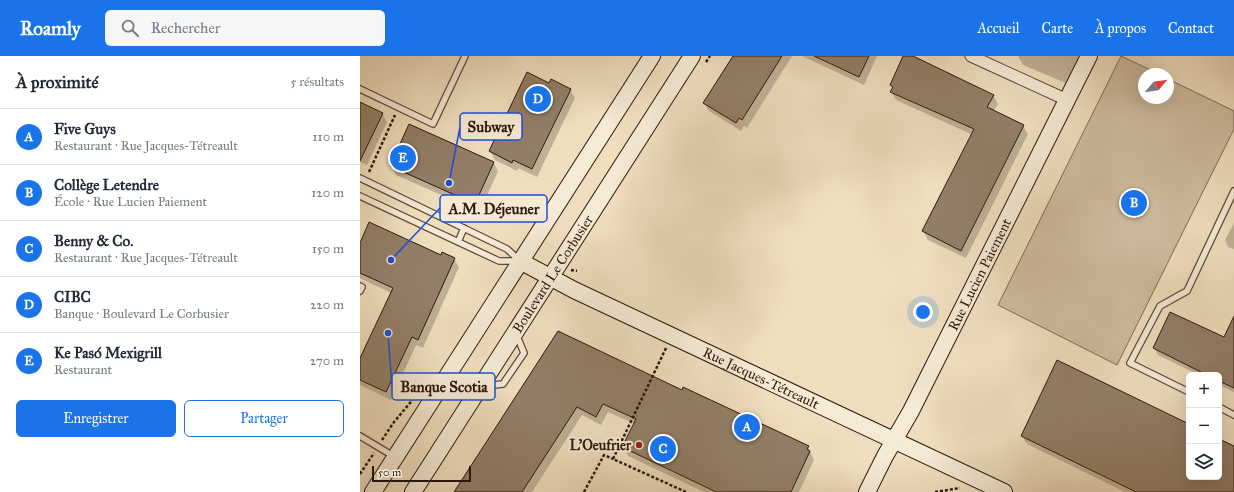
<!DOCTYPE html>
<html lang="fr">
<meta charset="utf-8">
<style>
:root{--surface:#fff;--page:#f6f6f7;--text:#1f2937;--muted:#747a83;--line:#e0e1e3;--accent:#1a73e8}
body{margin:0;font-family:"IM FELL Great Primer",serif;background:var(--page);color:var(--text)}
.controls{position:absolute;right:12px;bottom:12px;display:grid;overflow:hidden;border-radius:6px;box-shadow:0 4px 16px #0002}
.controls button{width:36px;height:36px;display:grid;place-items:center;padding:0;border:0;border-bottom:1px solid var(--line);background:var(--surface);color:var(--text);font:20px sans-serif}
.compass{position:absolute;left:778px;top:12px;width:36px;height:36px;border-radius:50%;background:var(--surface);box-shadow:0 4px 16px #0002;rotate:61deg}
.scale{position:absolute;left:12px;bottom:10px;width:99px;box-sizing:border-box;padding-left:4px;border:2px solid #2e170b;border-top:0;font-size:11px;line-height:14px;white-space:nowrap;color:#2e170b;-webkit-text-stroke:3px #f5ead5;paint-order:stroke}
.you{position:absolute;left:563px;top:256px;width:14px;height:14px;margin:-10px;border:3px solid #fff;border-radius:50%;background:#1a73e8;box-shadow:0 0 0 6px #1a73e833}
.badge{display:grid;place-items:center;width:26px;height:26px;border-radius:50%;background:var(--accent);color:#fff;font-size:13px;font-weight:700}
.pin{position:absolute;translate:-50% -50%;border:2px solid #fff;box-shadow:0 1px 4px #0006}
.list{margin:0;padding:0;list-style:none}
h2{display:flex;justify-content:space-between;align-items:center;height:52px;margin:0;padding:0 16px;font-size:17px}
h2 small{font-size:13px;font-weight:400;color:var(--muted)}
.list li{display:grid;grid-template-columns:26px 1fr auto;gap:12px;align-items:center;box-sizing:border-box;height:56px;padding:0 16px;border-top:1px solid var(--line)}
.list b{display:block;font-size:15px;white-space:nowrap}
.list p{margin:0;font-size:13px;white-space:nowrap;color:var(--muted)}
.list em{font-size:13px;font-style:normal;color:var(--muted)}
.actions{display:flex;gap:8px;padding:12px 16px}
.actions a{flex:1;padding:9px 0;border:1px solid var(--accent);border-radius:6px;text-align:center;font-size:14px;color:var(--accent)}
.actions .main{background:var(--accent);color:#fff}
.icon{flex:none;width:22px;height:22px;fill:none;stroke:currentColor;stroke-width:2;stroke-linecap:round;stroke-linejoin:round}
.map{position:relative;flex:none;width:874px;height:436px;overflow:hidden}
header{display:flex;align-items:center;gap:24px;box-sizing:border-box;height:56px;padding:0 20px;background:var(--accent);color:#fff}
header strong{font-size:19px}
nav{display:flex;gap:22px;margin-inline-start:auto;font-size:14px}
.search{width:280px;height:36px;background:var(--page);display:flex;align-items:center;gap:10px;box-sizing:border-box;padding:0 14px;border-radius:6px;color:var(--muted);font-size:15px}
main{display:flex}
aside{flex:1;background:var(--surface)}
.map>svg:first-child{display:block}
.green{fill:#cebca0;stroke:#7e6a56}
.shadow{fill:#0003}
.building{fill:#927e68;stroke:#2e170b}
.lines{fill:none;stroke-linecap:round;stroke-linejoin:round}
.lane-casing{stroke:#5e4938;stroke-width:8}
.street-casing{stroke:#5e4938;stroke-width:13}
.secondary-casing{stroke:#2e170b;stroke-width:18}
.path{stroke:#2e170b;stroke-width:2.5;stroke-dasharray:3 2;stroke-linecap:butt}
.lane{stroke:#f5ead5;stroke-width:5.5}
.street{stroke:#f5ead5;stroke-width:11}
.secondary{stroke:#f5ead5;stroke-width:16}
.poi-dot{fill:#8f2418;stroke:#f5ead5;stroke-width:1.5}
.labels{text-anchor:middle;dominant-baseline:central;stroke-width:4;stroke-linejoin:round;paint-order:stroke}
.street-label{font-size:14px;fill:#2e170b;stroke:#f5ead5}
.poi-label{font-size:14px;font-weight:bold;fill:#2e170b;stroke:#f5ead5;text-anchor:end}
.leader{fill:none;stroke:#1d4ed8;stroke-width:1.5}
.callout-dot{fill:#1d4ed8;stroke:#f5ead5;stroke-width:1.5}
.callout{fill:#f5ead5;stroke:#1d4ed8;stroke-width:1.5}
.callout-label{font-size:15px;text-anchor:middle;font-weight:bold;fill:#2e170b}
</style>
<header>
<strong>Roamly</strong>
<div class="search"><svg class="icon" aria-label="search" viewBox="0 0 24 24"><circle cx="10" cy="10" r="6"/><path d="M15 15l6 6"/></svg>Rechercher</div>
<nav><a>Accueil</a><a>Carte</a><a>À propos</a><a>Contact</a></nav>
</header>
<main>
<aside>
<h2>À proximité<small>5 résultats</small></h2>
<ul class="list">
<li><span class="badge">A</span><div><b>Five Guys</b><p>Restaurant · Rue Jacques-Tétreault</p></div><em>110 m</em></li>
<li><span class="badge">B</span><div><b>Collège Letendre</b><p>École · Rue Lucien Paiement</p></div><em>120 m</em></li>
<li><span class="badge">C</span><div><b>Benny &amp; Co.</b><p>Restaurant · Rue Jacques-Tétreault</p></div><em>150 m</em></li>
<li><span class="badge">D</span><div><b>CIBC</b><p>Banque · Boulevard Le Corbusier</p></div><em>220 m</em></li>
<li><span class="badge">E</span><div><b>Ke Pasó Mexigrill</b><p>Restaurant</p></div><em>270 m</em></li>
</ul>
<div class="actions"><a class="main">Enregistrer</a><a>Partager</a></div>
</aside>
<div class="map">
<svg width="874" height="436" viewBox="0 0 874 436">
<rect width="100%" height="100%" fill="#efdebe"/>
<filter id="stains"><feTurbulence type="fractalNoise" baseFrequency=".005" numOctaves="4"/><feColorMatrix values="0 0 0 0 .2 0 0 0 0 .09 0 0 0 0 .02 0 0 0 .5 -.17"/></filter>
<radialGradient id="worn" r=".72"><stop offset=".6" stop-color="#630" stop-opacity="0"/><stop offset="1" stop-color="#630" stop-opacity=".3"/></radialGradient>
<path class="green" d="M761,0L799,18H784V42H808V23L874,55V73L757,309L638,249Z"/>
<path class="shadow" d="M374,0H432L387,72L384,70L381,75L349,55L344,47Z
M442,0H517L504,29Z
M545,0H551L633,39L638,48L634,55L663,70L668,78L606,202L568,184L563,175L613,79L536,44L531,36L533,32L532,29Z
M658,0H719L706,27L663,9Z
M189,28L210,34L215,42L177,121L158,112L157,115L135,104L130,95Z
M0,47L22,57L27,66L7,109L0,106Z
M133,106L138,115L120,156L36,119L31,110Z
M874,167V193L868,191L865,184Z
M0,189L94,203L99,211L63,292L56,289L31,344L0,329V304L31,237L0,222Z
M874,262V336L859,329V319H839L798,299L794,292L865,282Z
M199,277L322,335L448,391L454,404L439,436H344L268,400L263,391L275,368L248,356L241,369L222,359L172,436H95Z
M829,370V421H859V384L874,391V436H765L667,388L662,380Z"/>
<path class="building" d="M373,0H422L382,64L379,62L376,67L343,47Z
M454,0H509L499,21Z
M543,0H553L634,39L627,51L664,69L601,195L562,175L614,73L530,36L533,31L530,29Z
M167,16L189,27L191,23L211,33L172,113L153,104L152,107L129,95Z
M0,46L23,57L0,105Z
M49,68L134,106L115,148L30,110Z
M9,166L81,199L82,196L95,202L58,284L52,281L26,336L0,324V302L33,232L0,217V187Z
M810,256L864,281L874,260V332L859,325V319H847L793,292Z
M198,275L322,334L323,331L449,390L447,393L450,395L431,436H356L262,391L276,363L243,348L236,361L217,351L162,436H94Z
M697,304L829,368V421H859V383L874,390V436H776L661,380Z"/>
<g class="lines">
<defs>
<path id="lane" d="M0,33L73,68L105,0
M0,122L147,193L160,205
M0,140L139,205H157
M98,186L104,172
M0,230L2,231L0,235
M124,330L143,328L164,297L157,280
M829,336L770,307L800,250L827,235L874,135
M859,351L874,359
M0,380L35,401"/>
<path id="street" d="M611,0L707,44"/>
<g id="secondary">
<path id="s1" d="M160,205L214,234L644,436"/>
<path d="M13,436L292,0"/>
<path id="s2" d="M53,436L332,0"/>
<path id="s3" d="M507,436L525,400L551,355L729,0"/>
</g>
</defs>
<use href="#lane" class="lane-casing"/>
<use href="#street" class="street-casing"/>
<use href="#secondary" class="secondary-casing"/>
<path class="path" d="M346,6L350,0
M9,116L35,59
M211,214L217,215
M306,292L253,403L326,436
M22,384L34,366L55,341
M0,418L14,397
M224,436L244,399L253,403
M575,436L600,432"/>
<use href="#lane" class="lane"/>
<use href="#street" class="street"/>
<use href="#secondary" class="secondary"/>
</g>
<circle class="poi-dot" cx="279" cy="389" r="4"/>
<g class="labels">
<g class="street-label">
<text stroke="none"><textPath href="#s2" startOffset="259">Boulevard Le Corbusier</textPath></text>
<text stroke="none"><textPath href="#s3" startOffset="245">Rue Lucien Paiement</textPath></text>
<text stroke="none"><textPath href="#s1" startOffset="268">Rue Jacques-Tétreault</textPath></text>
</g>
<g class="poi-label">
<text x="271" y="389">L'Oeufrier</text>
</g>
</g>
<path class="leader" d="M89 127L100 71M31 204L80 152M28 277L32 331"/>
<g class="callout-dot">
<circle cx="89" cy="127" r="4"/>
<circle cx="31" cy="204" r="4"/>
<circle cx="28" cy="277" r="4"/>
</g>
<g class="callout">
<rect x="100" y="57" width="62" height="27" rx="4"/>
<rect x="80" y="139" width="107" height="27" rx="4"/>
<rect x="32" y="317" width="103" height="27" rx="4"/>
</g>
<g class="callout-label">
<text x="131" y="76">Subway</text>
<text x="134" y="158">A.M. Déjeuner</text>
<text x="84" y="336">Banque Scotia</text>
</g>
<rect width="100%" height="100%" filter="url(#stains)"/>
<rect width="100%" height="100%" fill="url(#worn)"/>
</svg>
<div class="controls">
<button>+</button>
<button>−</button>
<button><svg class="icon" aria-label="layers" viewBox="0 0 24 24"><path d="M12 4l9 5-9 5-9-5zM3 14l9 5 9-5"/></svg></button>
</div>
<svg class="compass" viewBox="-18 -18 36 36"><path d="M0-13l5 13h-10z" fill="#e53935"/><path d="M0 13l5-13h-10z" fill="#747a83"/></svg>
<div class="scale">50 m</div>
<div class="you"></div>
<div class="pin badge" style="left:387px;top:371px">A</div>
<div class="pin badge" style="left:774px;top:147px">B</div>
<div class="pin badge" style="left:303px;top:393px">C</div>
<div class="pin badge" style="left:178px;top:43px">D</div>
<div class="pin badge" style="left:43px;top:102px">E</div>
</div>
</main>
